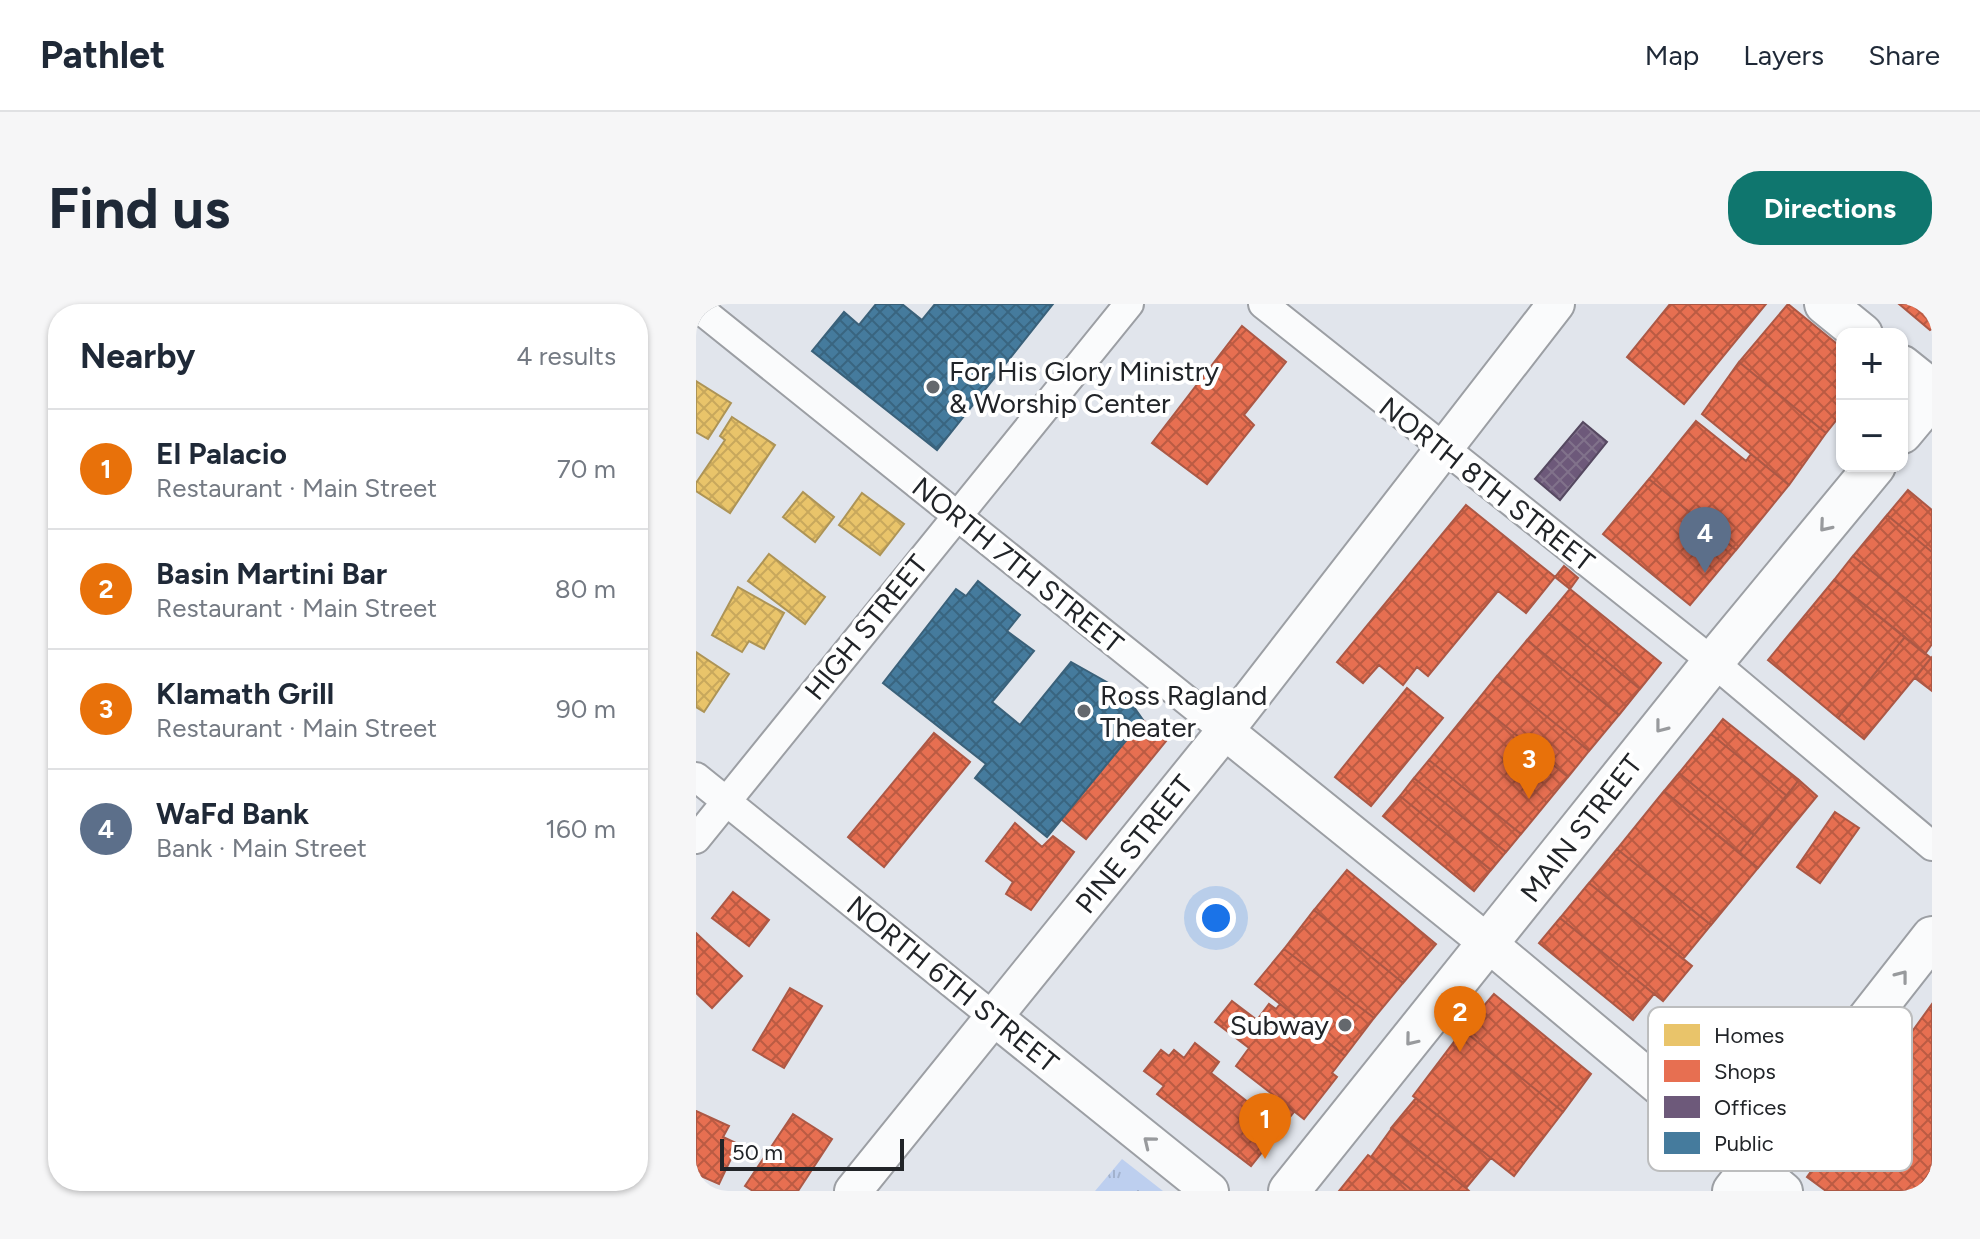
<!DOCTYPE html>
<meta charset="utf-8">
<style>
:root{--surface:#fff;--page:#f6f6f7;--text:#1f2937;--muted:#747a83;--line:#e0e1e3;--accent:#0f766e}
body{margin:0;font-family:Figtree,sans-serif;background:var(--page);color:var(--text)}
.controls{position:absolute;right:24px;top:24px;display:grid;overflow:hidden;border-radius:16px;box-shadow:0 2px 6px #0004}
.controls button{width:72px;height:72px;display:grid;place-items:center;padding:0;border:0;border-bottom:2px solid var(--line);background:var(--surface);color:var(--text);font:40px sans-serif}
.scale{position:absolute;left:24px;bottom:20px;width:184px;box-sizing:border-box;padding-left:8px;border:4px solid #212428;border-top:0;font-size:22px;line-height:28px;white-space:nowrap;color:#212428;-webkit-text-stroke:6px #fff;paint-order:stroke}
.you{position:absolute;left:520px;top:614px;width:28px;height:28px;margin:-20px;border:6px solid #fff;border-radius:50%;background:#1a73e8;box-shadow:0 0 0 12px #1a73e833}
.badge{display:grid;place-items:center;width:52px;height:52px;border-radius:50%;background:var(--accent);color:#fff;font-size:26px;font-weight:700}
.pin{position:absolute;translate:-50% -66px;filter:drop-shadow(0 2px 4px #0008)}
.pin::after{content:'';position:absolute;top:42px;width:28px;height:24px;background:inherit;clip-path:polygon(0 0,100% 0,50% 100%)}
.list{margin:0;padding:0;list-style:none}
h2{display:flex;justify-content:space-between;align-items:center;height:104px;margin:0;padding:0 32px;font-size:34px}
h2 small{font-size:26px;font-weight:400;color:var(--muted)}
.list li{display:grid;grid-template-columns:52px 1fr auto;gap:24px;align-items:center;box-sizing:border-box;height:120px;padding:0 32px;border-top:2px solid var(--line)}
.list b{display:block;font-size:30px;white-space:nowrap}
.list p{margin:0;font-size:26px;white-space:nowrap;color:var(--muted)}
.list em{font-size:26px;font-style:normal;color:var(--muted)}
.map{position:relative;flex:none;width:1236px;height:887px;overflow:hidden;border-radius:32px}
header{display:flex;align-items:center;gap:48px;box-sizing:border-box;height:112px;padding:0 40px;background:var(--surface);border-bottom:2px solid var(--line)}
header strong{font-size:38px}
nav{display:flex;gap:44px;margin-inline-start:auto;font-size:28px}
.intro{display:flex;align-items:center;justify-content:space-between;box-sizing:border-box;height:192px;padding:0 48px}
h1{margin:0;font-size:56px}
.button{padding:20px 36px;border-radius:32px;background:var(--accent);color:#fff;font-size:28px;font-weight:700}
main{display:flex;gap:48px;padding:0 48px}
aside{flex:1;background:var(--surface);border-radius:32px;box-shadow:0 2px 6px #0004}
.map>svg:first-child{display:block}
.park{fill:url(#park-tufts)}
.homes{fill:url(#homes-cross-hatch);stroke:#ad9456;stroke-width:2}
.shops{fill:url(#shops-cross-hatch);stroke:#ac5845;stroke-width:2}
.offices{fill:url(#offices-cross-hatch);stroke:#564961;stroke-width:2}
.public{fill:url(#public-cross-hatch);stroke:#3a617a;stroke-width:2}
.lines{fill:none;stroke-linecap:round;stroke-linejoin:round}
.minor-casing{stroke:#9c9fa4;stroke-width:32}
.tertiary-casing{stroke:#9c9fa4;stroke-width:40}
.secondary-casing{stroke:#9c9fa4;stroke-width:44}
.minor{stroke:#fafbfc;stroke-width:28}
.tertiary{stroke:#fafbfc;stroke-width:36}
.secondary{stroke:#fafbfc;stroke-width:40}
.oneway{stroke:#989a9d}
.poi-dot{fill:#64686d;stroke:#fff;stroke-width:3}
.labels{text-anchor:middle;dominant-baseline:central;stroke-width:8;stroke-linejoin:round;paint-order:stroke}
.poi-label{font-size:28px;fill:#212428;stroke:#fff;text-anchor:start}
.street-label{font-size:28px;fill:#212428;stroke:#fff}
.key{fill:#fff;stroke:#bcbdbe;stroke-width:2}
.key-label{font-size:22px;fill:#212428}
</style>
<header>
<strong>Pathlet</strong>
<nav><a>Map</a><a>Layers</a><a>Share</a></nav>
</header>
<div class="intro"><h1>Find us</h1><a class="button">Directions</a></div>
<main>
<aside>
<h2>Nearby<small>4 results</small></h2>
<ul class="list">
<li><span class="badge" style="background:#e8710a">1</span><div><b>El Palacio</b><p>Restaurant · Main Street</p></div><em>70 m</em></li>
<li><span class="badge" style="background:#e8710a">2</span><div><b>Basin Martini Bar</b><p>Restaurant · Main Street</p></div><em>80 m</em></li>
<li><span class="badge" style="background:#e8710a">3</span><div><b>Klamath Grill</b><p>Restaurant · Main Street</p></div><em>90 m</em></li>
<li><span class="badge" style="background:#5c6f8a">4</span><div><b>WaFd Bank</b><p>Bank · Main Street</p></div><em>160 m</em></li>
</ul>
</aside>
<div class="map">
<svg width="1236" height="887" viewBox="0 0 1236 887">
<defs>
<pattern id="park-tufts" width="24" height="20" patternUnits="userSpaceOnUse" patternTransform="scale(2)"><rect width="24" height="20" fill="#bdcfef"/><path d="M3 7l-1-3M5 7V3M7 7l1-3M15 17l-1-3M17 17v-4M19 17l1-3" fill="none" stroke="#a2b2cd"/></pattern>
<pattern id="homes-cross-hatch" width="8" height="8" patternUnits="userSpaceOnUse" patternTransform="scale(2)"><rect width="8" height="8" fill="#e9c46a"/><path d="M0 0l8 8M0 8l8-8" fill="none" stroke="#c8a85c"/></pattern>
<pattern id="shops-cross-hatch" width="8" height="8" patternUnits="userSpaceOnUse" patternTransform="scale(2)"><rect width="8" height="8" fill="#e76f51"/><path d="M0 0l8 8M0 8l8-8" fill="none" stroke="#bb5b43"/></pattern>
<pattern id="offices-cross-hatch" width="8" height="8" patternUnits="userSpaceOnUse" patternTransform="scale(2)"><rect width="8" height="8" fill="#6d597a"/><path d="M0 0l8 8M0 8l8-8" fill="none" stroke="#81728b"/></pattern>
<pattern id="public-cross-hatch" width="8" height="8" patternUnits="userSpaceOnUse" patternTransform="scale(2)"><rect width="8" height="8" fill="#457b9d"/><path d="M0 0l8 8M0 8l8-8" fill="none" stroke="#396580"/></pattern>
</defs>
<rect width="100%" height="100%" fill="#e1e5ec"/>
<path class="park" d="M426,855L467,887H399Z"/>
<path class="homes" d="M0,77L35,99L12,135L0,128Z
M36,113L79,141L34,209L0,187V179L29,136L24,132Z
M107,188L138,213L119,238L87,213Z
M166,189L208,220L184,251L143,221Z
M73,250L129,293L109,320L52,277Z
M42,283L88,309L68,345L53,337L46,348L16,331Z
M0,348L33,370L8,408L0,403Z"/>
<path class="shops" d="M974,0H1070L988,100L931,53Z
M1092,0L1146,44V109L1130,129L1043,58Z
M1203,0H1236V25L1234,26Z
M546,22L590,58L548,111L558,121L511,180L456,139Z
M1043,58L1130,129L1093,181L1006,110Z
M1000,117L1050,157L1055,150L1093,181L1040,246L953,175Z
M953,175L1040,246L994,301L907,230Z
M1212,186L1236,206V248L1191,211Z
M770,201L859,273L830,309L802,287L732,372L721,363L707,381L683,361L667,379L641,358Z
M1191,211L1236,248V316L1157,252Z
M1157,252L1236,316V340L1229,350L1138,276Z
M868,262L882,274L874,285L859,273Z
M1138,276L1209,333L1142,414L1072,356Z
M874,285L965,359L944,385L853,310Z
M853,310L944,385L923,411L831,336Z
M1209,333L1235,354L1168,435L1142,414Z
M831,336L923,411L893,447L801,372Z
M1236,353V387L1219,374Z
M801,372L893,447L872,473L780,398Z
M711,384L747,414L675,502L639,473Z
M780,398L872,473L825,530L733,456Z
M1027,415L1103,476L1091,492L1015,430Z
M447,416L471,436L390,535L365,515Z
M238,429L274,458L188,563L152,533Z
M1015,430L1091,492L1058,531L983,469Z
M733,456L825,530L810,548L718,474Z
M983,469L1058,531L1043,549L968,487Z
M718,474L810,548L795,566L704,492Z
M1103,476L1121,492L1062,564L1043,549Z
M968,487L1062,564L1015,621L921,545Z
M704,492L795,566L778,587L687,512Z
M1139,508L1163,524L1124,579L1101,563Z
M319,519L346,543L357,532L378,548L335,606L310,590L317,578L290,557Z
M921,545L1015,621L987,655L893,579Z
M651,566L740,640L707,679L618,606Z
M893,579L996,662L967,697L864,614Z
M37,588L73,616L53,642L16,614Z
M618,606L707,679L678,714L588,645Z
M864,614L958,690L937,716L843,639Z
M0,629L46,672L16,704L0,689Z
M588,645L678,714L649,752L559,680Z
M94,684L126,702L88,764L57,746Z
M798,690L895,770L867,808L767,726Z
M536,697L561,716L573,700L580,705L584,700L649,752L636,769L641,773L608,815L540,762L553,744L519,718Z
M1236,700V865L1220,887H1130L1111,873Z
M767,726L867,808L818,872L717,792Z
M499,739L523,758L515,769L562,806L575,790L598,808L555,862L461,790L468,782L448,767L465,746L473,752L478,746L488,754Z
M720,794L795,854L770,884L695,824Z
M0,807L33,822L27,833L42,840L23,880L0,870Z
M97,810L136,835L102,887H57L49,882Z
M696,824L770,884L773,887H717L675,853Z
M672,851L675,853L717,887H643Z"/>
<path class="offices" d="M887,118L911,138L864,196L839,175Z"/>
<path class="public" d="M180,0H206L226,16L239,0H357L241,146L116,47L148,8L163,21Z
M282,277L324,311L311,327L338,347L296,398L324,421L375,358L416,381L433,396L447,416L351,533L279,474L290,460L187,379L260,285L270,292Z"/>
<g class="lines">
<defs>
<path id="minor" d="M567,0L1017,358L1236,542
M0,2L529,427
M0,473L299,714
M0,535L433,0"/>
<path id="tertiary" d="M529,427L793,640L1088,887
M299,714L514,887
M157,887L529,427L860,0"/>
<path id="secondary" d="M1129,0L1166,30
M1206,62L1236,86
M1206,129L1236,93
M593,887L1017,358L1179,162
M1037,887L1236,633"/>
</defs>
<use href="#minor" class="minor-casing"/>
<use href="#tertiary" class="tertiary-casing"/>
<use href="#secondary" class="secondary-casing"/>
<use href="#minor" class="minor"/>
<use href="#tertiary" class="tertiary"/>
<use href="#secondary" class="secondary"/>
</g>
<defs><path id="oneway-chevron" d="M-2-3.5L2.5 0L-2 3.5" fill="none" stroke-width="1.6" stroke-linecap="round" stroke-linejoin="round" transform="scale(2)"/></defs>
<g class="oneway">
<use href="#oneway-chevron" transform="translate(1129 222) rotate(130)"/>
<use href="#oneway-chevron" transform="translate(965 423) rotate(128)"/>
<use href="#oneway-chevron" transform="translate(1206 672) rotate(-52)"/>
<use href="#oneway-chevron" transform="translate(715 736) rotate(129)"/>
<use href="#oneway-chevron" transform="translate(453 838) rotate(-141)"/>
</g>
<g class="poi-dot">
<circle cx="237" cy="83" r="8"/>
<circle cx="388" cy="407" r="8"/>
<circle cx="649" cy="721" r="8"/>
</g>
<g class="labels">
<g class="poi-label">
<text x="253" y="67">For His Glory Ministry<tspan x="253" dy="32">&amp; Worship Center</tspan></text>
<text x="404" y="391">Ross Ragland<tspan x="404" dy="32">Theater</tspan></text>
<text x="633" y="721" text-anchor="end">Subway</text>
</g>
<g class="street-label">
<text transform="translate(791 180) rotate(38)">NORTH 8TH STREET</text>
<text transform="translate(322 261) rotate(39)">NORTH 7TH STREET</text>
<text transform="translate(170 323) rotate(-51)">HIGH STREET</text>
<text transform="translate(885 524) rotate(-52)">MAIN STREET</text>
<text transform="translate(438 540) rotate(-51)">PINE STREET</text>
<text transform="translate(257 680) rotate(39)">NORTH 6TH STREET</text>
</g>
</g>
<rect x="952" y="703" width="264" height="164" rx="12" class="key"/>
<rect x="968" y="720" width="36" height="22" fill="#e9c46a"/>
<rect x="968" y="756" width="36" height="22" fill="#e76f51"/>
<rect x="968" y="792" width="36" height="22" fill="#6d597a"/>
<rect x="968" y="828" width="36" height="22" fill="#457b9d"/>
<g class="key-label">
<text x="1018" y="739">Homes</text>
<text x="1018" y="775">Shops</text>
<text x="1018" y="811">Offices</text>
<text x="1018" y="847">Public</text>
</g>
</svg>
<div class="controls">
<button>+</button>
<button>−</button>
</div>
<div class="scale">50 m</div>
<div class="you"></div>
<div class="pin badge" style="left:569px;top:855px;background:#e8710a">1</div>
<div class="pin badge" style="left:764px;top:748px;background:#e8710a">2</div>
<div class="pin badge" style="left:833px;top:495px;background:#e8710a">3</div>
<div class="pin badge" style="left:1009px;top:269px;background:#5c6f8a">4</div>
</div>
</main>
